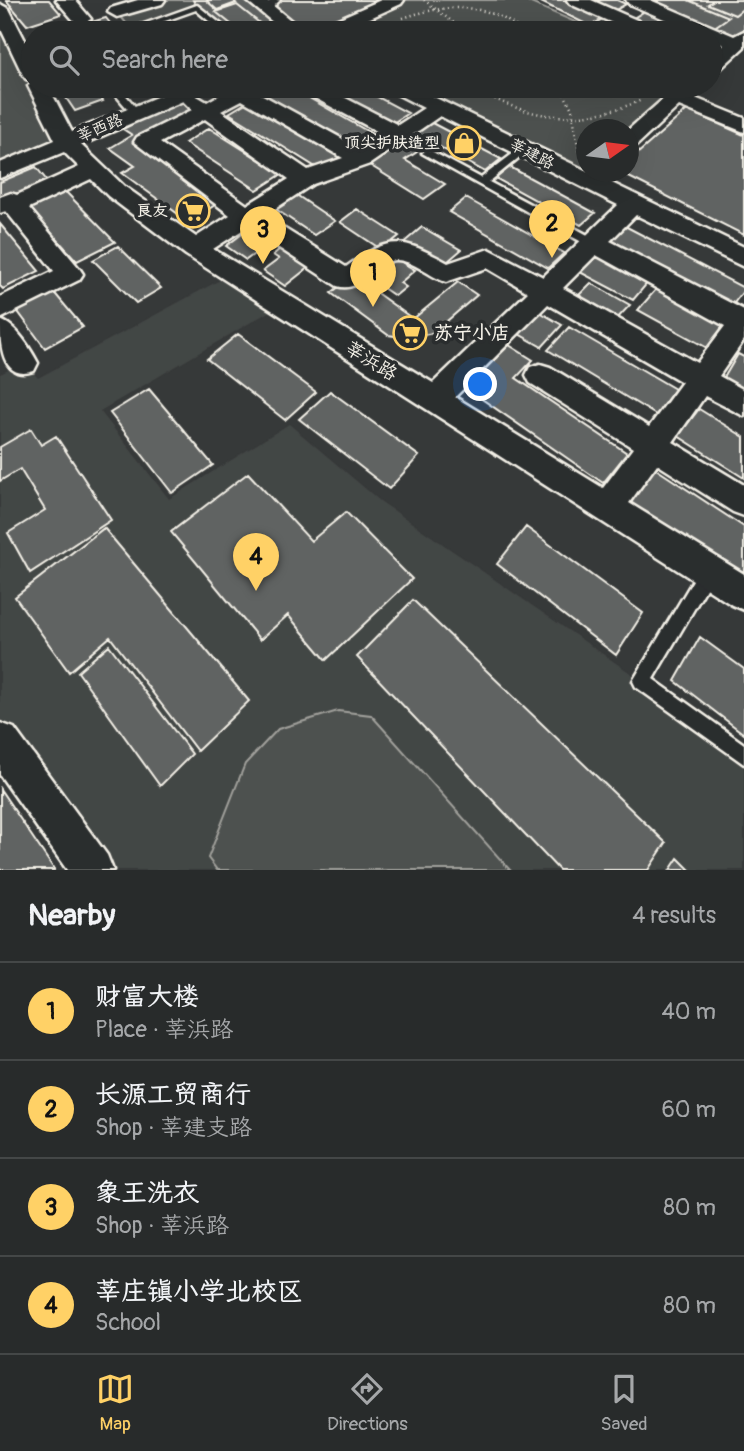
<!DOCTYPE html>
<meta charset="utf-8">
<style>
:root{--surface:#282b2b;--page:#303333;--text:#f1f3f6;--muted:#a5a7a9;--line:#444747;--accent:#ffd166}
body{margin:0;font-family:Pangolin,"LXGW WenKai TC",sans-serif;background:var(--page);color:var(--text)}
.compass{position:absolute;left:576px;top:119px;width:63px;height:63px;border-radius:50%;background:var(--surface);box-shadow:0 7px 28px #0002;rotate:76deg}
.you{position:absolute;left:481px;top:385px;width:24px;height:24px;margin:-18px;border:5px solid #fff;border-radius:50%;background:#1a73e8;box-shadow:0 0 0 10px #1a73e833}
.badge{display:grid;place-items:center;width:46px;height:46px;border-radius:50%;background:var(--accent);color:#111;font-size:23px;font-weight:700}
.pin{position:absolute;translate:-50% -58px;filter:drop-shadow(0 2px 4px #0008)}
.pin::after{content:'';position:absolute;top:37px;width:24px;height:21px;background:inherit;clip-path:polygon(0 0,100% 0,50% 100%)}
.list{margin:0;padding:0;list-style:none}
h2{display:flex;justify-content:space-between;align-items:center;height:91px;margin:0;padding:0 28px;font-size:30px}
h2 small{font-size:23px;font-weight:400;color:var(--muted)}
.list li{display:grid;grid-template-columns:46px 1fr auto;gap:21px;align-items:center;box-sizing:border-box;height:98px;padding:0 28px;border-top:2px solid var(--line)}
.list b{display:block;font-size:26px;white-space:nowrap}
.list p{margin:0;font-size:23px;white-space:nowrap;color:var(--muted)}
.list em{font-size:23px;font-style:normal;color:var(--muted)}
.icon{flex:none;width:38px;height:38px;fill:none;stroke:currentColor;stroke-width:2;stroke-linecap:round;stroke-linejoin:round}
.map{position:relative;flex:none;width:744px;height:870px;overflow:hidden}
.search{position:absolute;background:var(--surface);box-shadow:0 7px 28px #0002;left:21px;right:21px;top:21px;height:77px;display:flex;align-items:center;gap:18px;box-sizing:border-box;padding:0 24px;border-radius:38px;color:var(--muted);font-size:26px}
.sheet{height:483px;background:var(--surface)}
nav{display:flex;justify-content:space-around;align-items:center;box-sizing:border-box;height:98px;border-top:2px solid var(--line);background:var(--surface);font-size:19px;color:var(--muted)}
nav a{display:grid;justify-items:center;gap:4px}
nav .on{color:var(--accent)}
.map>svg:first-child{display:block}
.built{fill:#434645}
.green{fill:#4e514f;stroke:#a1a19c;stroke-width:2}
.building{fill:#616362;stroke:#f4f1e8;stroke-width:2}
.lines{fill:none;stroke-linecap:round;stroke-linejoin:round}
.lane-casing{stroke:#f4f1e8;stroke-width:5}
.street-casing{stroke:#f4f1e8;stroke-width:5}
.path{stroke:#f4f1e8;stroke-width:2.5;stroke-dasharray:1 3.5;stroke-linecap:butt}
.lane{fill:#2a2d2e;fill-rule:evenodd}
.street{fill:#2a2d2e;fill-rule:evenodd}
.labels{text-anchor:middle;dominant-baseline:central;stroke-width:7;stroke-linejoin:round;paint-order:stroke}
.far-street-label{font-size:16px;fill:#f4f1e8;stroke:#2a2d2e}
.far-poi-label{font-size:16px;font-weight:bold;fill:#f4f1e8;stroke:#2a2d2e;text-anchor:end}
.poi-label{font-size:19px;font-weight:bold;fill:#f4f1e8;stroke:#2a2d2e;text-anchor:start}
.street-label{font-size:19px;fill:#f4f1e8;stroke:#2a2d2e}
</style>
<div class="map">
<svg width="744" height="870" viewBox="0 0 744 870">
<rect width="100%" height="100%" fill="#363939"/>
<filter id="ink" filterUnits="userSpaceOnUse"><feTurbulence type="fractalNoise" baseFrequency=".0143" numOctaves="2"/><feDisplacementMap in="SourceGraphic" scale="14" xChannelSelector="R" yChannelSelector="G"/><feConvolveMatrix kernelMatrix="1 2 1 2 8 2 1 2 1" color-interpolation-filters="sRGB"/></filter>
<g filter="url(#ink)">
<path class="built" d="M233,273L282,304L100,411L169,499L289,424L380,501L642,681L744,755V870H92L0,742V374L24,363L38,378Z"/>
<path class="green" d="M156,0H193L197,7L131,29L117,12Z
M395,0H524L601,33H322Z
M0,9L33,75V86H38L67,143L0,171Z
M396,86H690L629,141L628,130H586V172H594L584,180Z
M338,711L371,715L510,870H217L208,858L245,764L278,729Z"/>
<path class="building" d="M6,0H49L61,14L27,25Z
M193,0H255L297,33H228L197,7Z
M206,0H233L236,3L217,10Z
M255,0H395L322,33H297Z
M537,0H567L604,18L590,26Z
M587,0H617L626,4L612,12Z
M635,0H744V37L737,44Z
M644,0H688L729,17L710,30Z
M714,0H744V8L735,15L708,4Z
M237,5L272,33H242L216,12Z
M645,11L694,33H662L632,19Z
M106,18L118,33H77L73,27Z
M58,86H92L103,101L75,111Z
M274,86H288L374,135L355,147L262,93Z
M319,86H357L408,113L390,125Z
M178,99L193,108L136,140L158,155L153,157L218,203L189,222L122,173L135,166L110,148L132,135L123,129Z
M249,101L343,157L322,171L229,113Z
M687,110L744,135V235L619,172H628V162Z
M430,122L501,159L485,172L414,133Z
M209,128L282,174L257,190L185,143Z
M407,138L423,148L405,160L445,184L424,199L368,164Z
M36,167L48,182L0,203V182Z
M510,167L595,213L581,225L495,178Z
M62,188L115,242L77,261L26,205Z
M292,192L335,221L314,235L271,206Z
M466,198L564,253L548,268L449,212Z
M357,209L399,236L382,250L340,222Z
M0,224L39,271L3,289L0,286Z
M245,224L271,242L246,260L226,246L242,234L236,230Z
M621,224L744,288V290L731,307L604,241Z
M422,227L461,250L441,267L402,244Z
M118,246L161,288L136,303L93,260Z
M281,248L309,267L285,286L263,271L279,259L273,255Z
M594,251L649,281L633,300L576,270Z
M396,259L415,270L400,283L406,287L395,296L370,279Z
M353,276L413,319L458,282L477,295L433,333L409,338L388,335L331,293Z
M591,283L630,305L614,322L575,299Z
M658,287L728,324L709,349L638,310Z
M52,290L83,327L45,348L16,309Z
M538,311L562,325L542,347L517,333Z
M569,327L675,389L656,415L548,350Z
M238,334L316,392L285,420L207,359Z
M509,345L533,360L516,378L627,453L603,483L466,388Z
M738,354L744,357V392L722,381Z
M149,389L213,465L172,493L110,413Z
M330,391L419,456L389,489L299,419Z
M699,409L744,437V478L678,436Z
M31,429L41,445L56,436L111,520L30,573L8,533L45,510L20,469L0,481V447Z
M653,467L744,527V577L627,502Z
M248,473L311,541L346,512L412,579L326,660L288,615L260,640L171,532Z
M526,527L643,613L616,655L497,564Z
M104,528L249,701L197,751L110,637L69,672L15,597Z
M413,600L666,843L648,870H559L357,657Z
M700,637L744,669V734L675,681Z
M109,645L192,754L160,786L78,672Z
M0,789L54,869V870H0Z
M678,858L690,870H670Z"/>
<g class="lines">
<defs>
<path id="lane" d="M271,0H280L269,11H263V7Z
M197,5L232,33H223L196,10L151,26L158,33H149L141,25Z
M108,86H118L139,111V115H133Z
M156,86H166L177,98L169,100Z
M523,146L528,149L527,151L489,182L597,240V246H589L422,153L427,150L431,151L481,178Z
M708,562L714,565L716,570L714,575L653,679L744,744V764L636,687L633,681L702,565Z"/>
<path id="street" d="M56,0H75L91,19L82,24L76,23Z
M138,0H165L162,4L117,17L108,12L111,8Z
M246,0H266L306,33H286Z
M381,0H404L401,4L337,33H313L315,29Z
M567,0H591L657,29L659,33H635L570,4Z
M626,0H650L734,36L744,31V47L718,71L711,73V57L724,45L711,39V33H697L629,4Z
M0,4L9,9L33,56V81L26,79L23,75L0,27Z
M33,81V86H48L72,132L183,86H210L207,90L195,95L207,102L234,87L263,86L257,92L361,149L384,135L300,90L297,86H322L398,125L424,108L389,90L386,86H411L744,247V267L636,215L610,241L744,310V340L719,376L744,390V416L705,396L673,442L744,485V516L733,512L657,464L629,503L744,574V610L732,605L186,255L108,196L91,179L29,208L79,268L83,274L79,280L0,319V297L54,271L6,211L0,213V197L11,193L17,195L79,167L64,152L0,178V163L55,140L28,86ZM242,100L343,158L308,170L221,111ZM183,101L192,110L137,137L134,142L230,215L196,237L124,186L81,145ZM440,116L618,205L543,277L489,249L448,263C400,237 391,235 346,267L264,216L313,184L370,164ZM205,119L289,179L247,205L160,143ZM247,227L337,286C361,293 370,267 390,261C408,255 429,277 446,282L487,268L528,292L433,383L213,249ZM596,255L725,326L697,363L563,288ZM548,304L682,382L649,427L550,367L540,364L530,367L526,375L530,383L633,448L603,488L455,397Z
M678,86H700L690,96L744,118V132L679,106L636,146L628,148V130Z
M0,320C16,325 30,348 38,363L34,371C1,382 0,342 0,320Z
M0,723L14,728L107,855L113,870H67L0,775Z"/>
</defs>
<use href="#lane" class="lane-casing"/>
<use href="#street" class="street-casing"/>
<path class="path" d="M424,0L467,33
M403,18C442,5 484,1 518,28L493,33
M518,28L552,33
M380,33L392,23
M445,86L473,99
M471,86C529,121 579,126 642,100
M560,86L572,109L579,153
M646,86L658,91"/>
<use href="#lane" class="lane"/>
<use href="#street" class="street"/>
</g>
</g>
<defs>
<symbol id="shop-ring" viewBox="-11 -11 22 22"><circle r="9.5" fill="#2a2d2e" stroke="#ffd166" stroke-width="1.5"/><path d="M-5-2.5h2.3a2.7 3.5 0 0 1 5.4 0H5L5.5 6h-11ZM-1.5-2.5h3a1.5 2.3 0 0 0-3 0Z" fill="#ffd166"/></symbol>
<symbol id="supermarket-ring" viewBox="-11 -11 22 22"><circle r="9.5" fill="#2a2d2e" stroke="#ffd166" stroke-width="1.5"/><path d="M-6-5.5h2.5l.6 2H6L4.5 2H-2.5L-4.4-4H-6ZM-1.5 3.2a1.3 1.3 0 1 0 .1 0ZM3 3.2a1.3 1.3 0 1 0 .1 0Z" fill="#ffd166"/></symbol>
</defs>
<g fill-rule="evenodd">
<use href="#shop-ring" x="445" y="124" width="38" height="38"/>
<use href="#supermarket-ring" x="174" y="192" width="38" height="38"/>
<use href="#supermarket-ring" x="391" y="314" width="38" height="38"/>
</g>
<g class="labels">
<g class="far-street-label">
<text transform="translate(100 128) rotate(-23)">莘西路</text>
<text transform="translate(532 154) rotate(27)">莘建路</text>
</g>
<g class="far-poi-label">
<text x="440" y="143">顶尖护肤造型</text>
<text x="168" y="211">良友</text>
</g>
<g class="poi-label">
<text x="434" y="333">苏宁小店</text>
</g>
<g class="street-label">
<text transform="translate(371 361) rotate(32)">莘浜路</text>
</g>
</g>
</svg>
<svg class="compass" viewBox="-18 -18 36 36"><path d="M0-13l5 13h-10z" fill="#e53935"/><path d="M0 13l5-13h-10z" fill="#a5a7a9"/></svg>
<div class="you"></div>
<div class="pin badge" style="left:373px;top:307px">1</div>
<div class="pin badge" style="left:552px;top:258px">2</div>
<div class="pin badge" style="left:263px;top:264px">3</div>
<div class="pin badge" style="left:256px;top:591px">4</div>
<div class="search"><svg class="icon" aria-label="search" viewBox="0 0 24 24"><circle cx="10" cy="10" r="6"/><path d="M15 15l6 6"/></svg>Search here</div>
</div>
<section class="sheet">
<h2>Nearby<small>4 results</small></h2>
<ul class="list">
<li><span class="badge">1</span><div><b>财富大楼</b><p>Place · 莘浜路</p></div><em>40 m</em></li>
<li><span class="badge">2</span><div><b>长源工贸商行</b><p>Shop · 莘建支路</p></div><em>60 m</em></li>
<li><span class="badge">3</span><div><b>象王洗衣</b><p>Shop · 莘浜路</p></div><em>80 m</em></li>
<li><span class="badge">4</span><div><b>莘庄镇小学北校区</b><p>School</p></div><em>80 m</em></li>
</ul>
</section>
<nav>
<a class="on"><svg class="icon" aria-label="map" viewBox="0 0 24 24"><path d="M3 6l6-2 6 2 6-2v14l-6 2-6-2-6 2zM9 4v14M15 6v14"/></svg>Map</a>
<a><svg class="icon" aria-label="directions" viewBox="0 0 24 24"><path d="M12 3l9 9-9 9-9-9zM9 14v-3h6M13 9l2 2-2 2"/></svg>Directions</a>
<a><svg class="icon" aria-label="saved" viewBox="0 0 24 24"><path d="M7 4h10v16l-5-4-5 4z"/></svg>Saved</a>
</nav>
